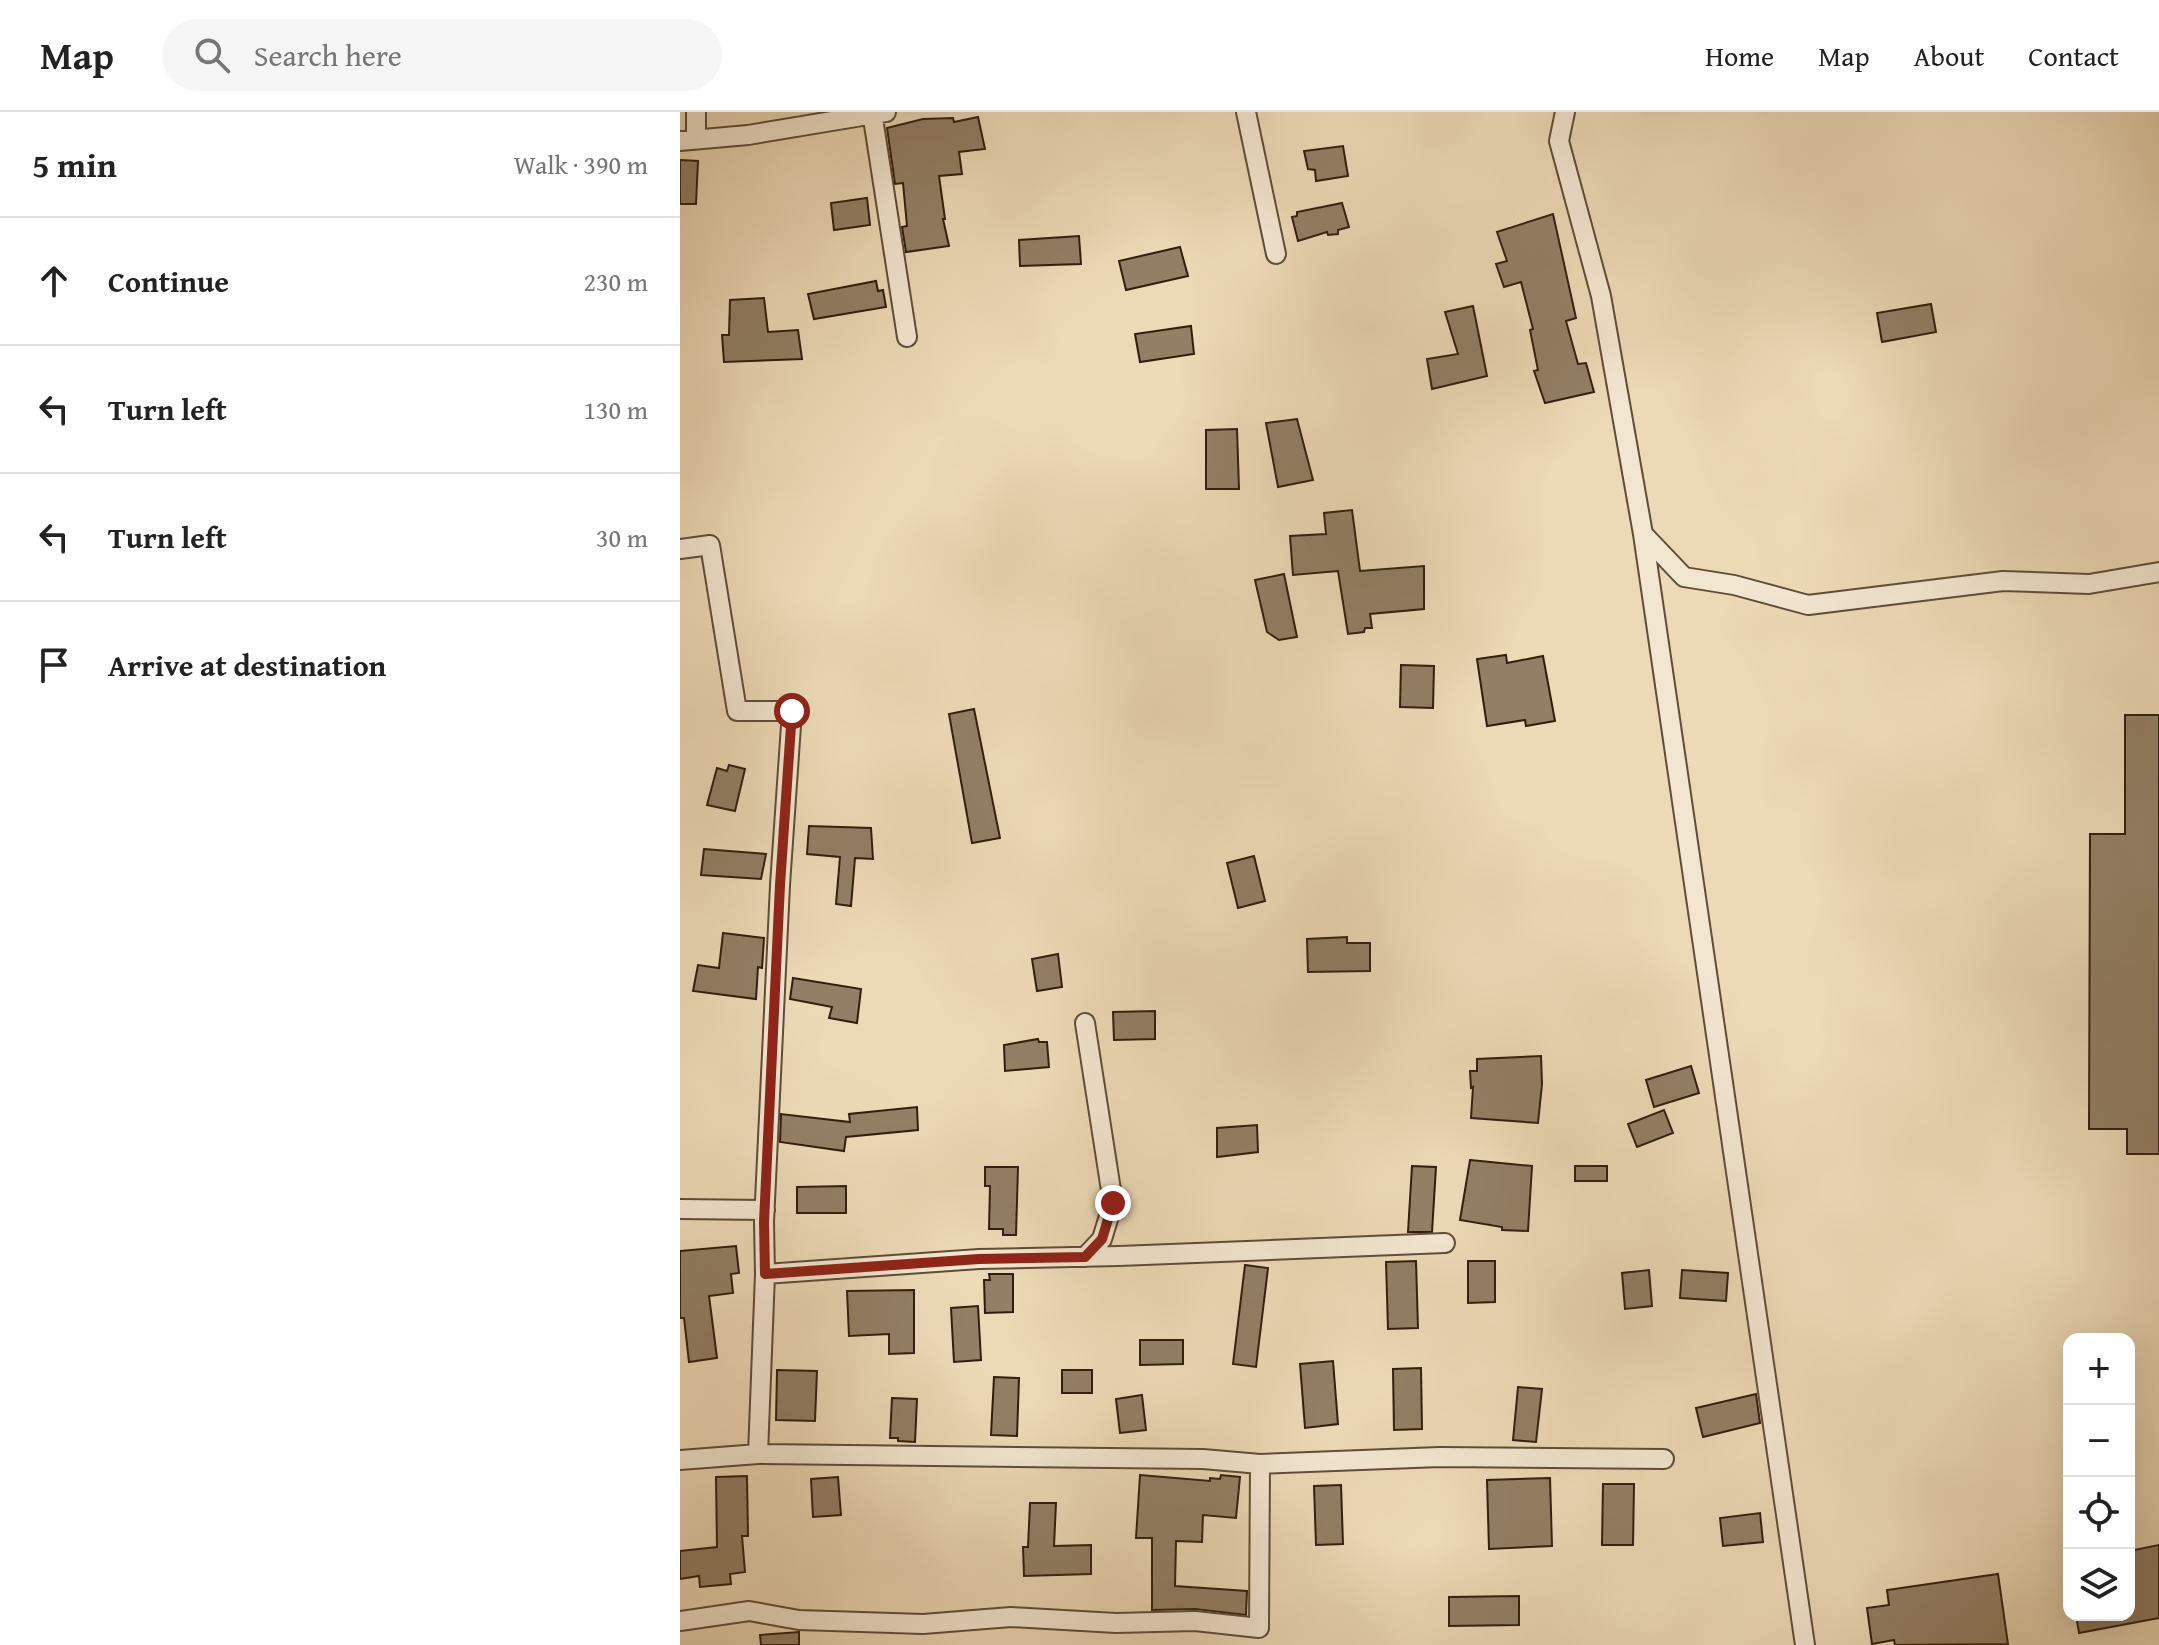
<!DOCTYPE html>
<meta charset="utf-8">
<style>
:root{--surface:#fff;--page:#f6f6f6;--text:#222;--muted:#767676;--line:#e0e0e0}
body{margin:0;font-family:"Gentium Book Plus",serif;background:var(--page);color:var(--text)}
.controls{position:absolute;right:24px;bottom:24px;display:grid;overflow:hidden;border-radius:16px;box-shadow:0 8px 32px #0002}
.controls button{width:72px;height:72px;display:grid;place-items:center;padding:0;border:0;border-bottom:2px solid var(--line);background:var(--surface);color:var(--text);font:40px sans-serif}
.stop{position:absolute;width:24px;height:24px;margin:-18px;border:6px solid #8f2418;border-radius:50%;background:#fff}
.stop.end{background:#8f2418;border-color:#fff;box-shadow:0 2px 8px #0008}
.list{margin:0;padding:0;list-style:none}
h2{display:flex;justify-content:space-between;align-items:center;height:104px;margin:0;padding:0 32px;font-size:34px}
h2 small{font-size:26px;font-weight:400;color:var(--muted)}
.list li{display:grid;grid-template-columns:52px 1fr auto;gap:24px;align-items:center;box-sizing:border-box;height:128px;padding:0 32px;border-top:2px solid var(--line)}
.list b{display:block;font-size:30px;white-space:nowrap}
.list em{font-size:26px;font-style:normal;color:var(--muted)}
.icon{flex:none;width:44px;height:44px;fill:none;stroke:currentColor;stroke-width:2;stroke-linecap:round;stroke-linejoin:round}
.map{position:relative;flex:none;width:1479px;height:1533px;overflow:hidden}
header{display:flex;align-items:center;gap:48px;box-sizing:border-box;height:112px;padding:0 40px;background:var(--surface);border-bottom:2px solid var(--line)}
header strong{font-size:38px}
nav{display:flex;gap:44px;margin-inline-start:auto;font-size:28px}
.search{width:560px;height:72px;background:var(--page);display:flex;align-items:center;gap:20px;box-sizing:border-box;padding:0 28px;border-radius:44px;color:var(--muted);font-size:30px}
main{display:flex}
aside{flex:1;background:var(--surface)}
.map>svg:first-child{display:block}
.building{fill:#927f65;stroke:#301e0d;stroke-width:2}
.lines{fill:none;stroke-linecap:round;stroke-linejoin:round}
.minor-casing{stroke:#5f4d37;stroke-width:22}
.minor{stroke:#f3e6d0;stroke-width:18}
.route{stroke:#8f2418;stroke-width:10}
</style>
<header>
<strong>Map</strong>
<div class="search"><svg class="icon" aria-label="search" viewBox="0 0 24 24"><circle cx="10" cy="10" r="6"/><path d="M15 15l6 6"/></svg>Search here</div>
<nav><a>Home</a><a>Map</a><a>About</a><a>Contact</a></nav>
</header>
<main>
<aside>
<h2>5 min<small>Walk · 390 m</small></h2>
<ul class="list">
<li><svg class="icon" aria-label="ahead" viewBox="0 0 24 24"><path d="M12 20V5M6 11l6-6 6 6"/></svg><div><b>Continue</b></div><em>230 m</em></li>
<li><svg class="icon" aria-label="left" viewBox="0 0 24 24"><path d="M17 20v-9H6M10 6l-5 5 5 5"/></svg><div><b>Turn left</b></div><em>130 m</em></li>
<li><svg class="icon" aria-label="left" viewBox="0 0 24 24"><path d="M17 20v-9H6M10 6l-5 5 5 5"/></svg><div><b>Turn left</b></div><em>30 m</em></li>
<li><svg class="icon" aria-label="arrive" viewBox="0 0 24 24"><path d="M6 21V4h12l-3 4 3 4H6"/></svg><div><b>Arrive at destination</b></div></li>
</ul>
</aside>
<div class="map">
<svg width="1479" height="1533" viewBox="0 0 1479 1533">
<rect width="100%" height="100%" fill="#ecd9b6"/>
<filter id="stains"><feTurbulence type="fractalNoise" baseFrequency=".0025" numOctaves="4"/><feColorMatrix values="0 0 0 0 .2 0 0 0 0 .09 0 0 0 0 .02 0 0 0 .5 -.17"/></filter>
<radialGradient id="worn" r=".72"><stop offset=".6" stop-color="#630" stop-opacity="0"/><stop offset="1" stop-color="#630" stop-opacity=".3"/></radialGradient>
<path class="building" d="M298,5L305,37L279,40L282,62L259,64L265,107H263L269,134L226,140L222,115L227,114L223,71L215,72L207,16L243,7L273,6L274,10Z
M663,34L668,64L636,69L635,58L628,57L624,39Z
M0,48L18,49L16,92H0Z
M187,86L190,113L154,118L151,91Z
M662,91L669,115L658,118V122L648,123L647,120L618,129L612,105L617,104V100Z
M873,102L896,206L886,209L898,252L906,251L914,280L865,291L854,259L858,258L850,218L853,217L841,170L824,175L816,152L827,149L817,120Z
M399,124L401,152L340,154L339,128Z
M500,135L508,164L446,178L439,149Z
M196,169L198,179L203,178L206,195L134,207L128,182Z
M84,186L88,220L118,218L122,247L44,250L42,223H49L50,188Z
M1251,192L1256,220L1202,230L1197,201Z
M793,194L807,264L752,277L747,247L778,242L765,200Z
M511,214L514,242L460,250L455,222Z
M617,307L633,368L598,375L586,311Z
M557,317L559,377H526V318Z
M672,398L680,459L744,454V497L690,502L692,516H685L684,520L668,522L658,459L613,463L610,424L646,422L644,401Z
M604,462L617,525L599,528L587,520L575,468Z
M826,543L827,551L863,544L875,609L846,614L845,608L807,614L797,547Z
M721,553L754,554L753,596L720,595Z
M294,597L320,726L292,731L269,602Z
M1445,603H1479V1042H1447V1017H1409L1410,722H1445Z
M49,653L65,657L55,699L27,693L37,656L47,659Z
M129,714L191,716L193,747L175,746L171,794L156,792L160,745L127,742Z
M24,737L86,742L81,767L21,763Z
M574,744L585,789L558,796L547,751Z
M43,821L84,826L82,856L78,855L76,887L13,879L18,853L39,856Z
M667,825V831H690V859L628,860L627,827Z
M378,842L382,875L357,879L352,847Z
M113,866L181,877L177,911L149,906L152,895L110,887Z
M475,899V927L434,928L433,900Z
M358,927L359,930H367L369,955L325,959L324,933Z
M861,944L862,972L858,1011L791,1006L793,975L791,976L790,959H797V947Z
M1011,954L1019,981L974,995L966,968Z
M237,995L238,1018L166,1025L164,1039L100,1030L101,1002L170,1010L169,1002Z
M984,998L993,1021L957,1035L948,1012Z
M577,1013L578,1040L537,1045V1016Z
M790,1048L852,1054L848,1119L822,1118V1115L780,1108Z
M732,1054L756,1055L752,1120H728Z
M895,1054H927V1069H895Z
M305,1055H338L336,1123H323V1117H309L310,1074H305Z
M166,1074V1101H117V1075Z
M56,1134L59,1161L51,1162L53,1181L29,1184L37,1246L9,1250L4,1206H0V1139Z
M736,1149L738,1216L708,1217L706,1150Z
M788,1149H815V1190L788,1191Z
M565,1153L588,1156L576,1255L553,1252Z
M969,1158L972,1194L945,1197L942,1161Z
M1002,1158L1048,1161L1046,1189L1000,1186Z
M309,1162H333V1200L305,1201L304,1168H310Z
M234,1178V1241L209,1242V1222L169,1224L167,1179Z
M298,1194L301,1248L274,1250L271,1196Z
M460,1228H503V1252L460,1253Z
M653,1249L658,1312L625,1316L620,1252Z
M741,1256L742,1317L714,1318L713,1257Z
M97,1258L137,1259L135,1309L96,1308Z
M382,1258H412V1281H382Z
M314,1265L339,1266L337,1324L311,1323Z
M838,1275L862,1277L856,1330L833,1328Z
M1076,1282L1080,1311L1023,1325L1016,1296Z
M462,1283L466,1318L440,1321L436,1287Z
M212,1286L237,1287L235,1330L218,1329V1326H210Z
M460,1363L530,1369V1366L540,1367L541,1363L560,1365L556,1406L523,1403L522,1430L496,1429L495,1474L567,1479L566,1503L515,1497L472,1498V1426H456Z
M67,1364L68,1424H62L65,1460L50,1462L51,1472L20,1475L19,1464L0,1467V1439L37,1435L36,1365Z
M158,1365L161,1403L133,1405L131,1367Z
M870,1366L872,1434L809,1437L807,1368Z
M923,1372H954L953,1433H922Z
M661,1373L663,1432L636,1433L634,1374Z
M350,1391H376L374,1434L411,1433V1462L344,1464L343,1435H348Z
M1080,1401L1083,1430L1043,1434L1040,1406Z
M1479,1433V1506L1399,1521L1396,1503H1449V1439Z
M1318,1462L1328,1532L1215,1533L1214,1528L1192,1532L1187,1496L1209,1493L1207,1478Z
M839,1484V1513L769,1514V1485Z
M119,1520V1533H81L80,1523Z"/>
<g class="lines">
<defs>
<path id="minor" d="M192,0L227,225
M566,0L596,142
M885,0L879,29L921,184L963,422L1004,465L1054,473L1128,493L1323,469L1409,472L1479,460
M16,27V0
M0,29L68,23L206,0
M963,422L1125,1533
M0,437L30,433L57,599H112L100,773L84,1110L85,1162L78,1342
M0,1097L85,1098
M405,1145L422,1127L433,1091L405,911
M85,1162L299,1147L439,1144L765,1131
M0,1348L78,1342L523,1347L580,1352L760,1345L984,1347
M0,1509L69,1499L119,1508L243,1512L331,1505L436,1511L515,1509L579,1516L580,1352"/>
</defs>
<use href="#minor" class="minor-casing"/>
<use href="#minor" class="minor"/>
</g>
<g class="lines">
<path class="route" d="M112,599L100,773L84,1110L85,1162L299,1147L405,1145L422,1127L433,1091"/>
</g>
<rect width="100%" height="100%" filter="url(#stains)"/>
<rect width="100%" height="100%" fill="url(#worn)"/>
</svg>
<div class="controls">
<button>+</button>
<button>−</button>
<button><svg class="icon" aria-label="locate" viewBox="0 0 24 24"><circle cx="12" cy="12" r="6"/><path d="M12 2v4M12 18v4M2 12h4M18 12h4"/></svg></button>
<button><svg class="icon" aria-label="layers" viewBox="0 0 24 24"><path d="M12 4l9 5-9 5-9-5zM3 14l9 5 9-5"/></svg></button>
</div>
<div class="stop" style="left:112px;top:599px"></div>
<div class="stop end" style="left:433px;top:1091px"></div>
</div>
</main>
